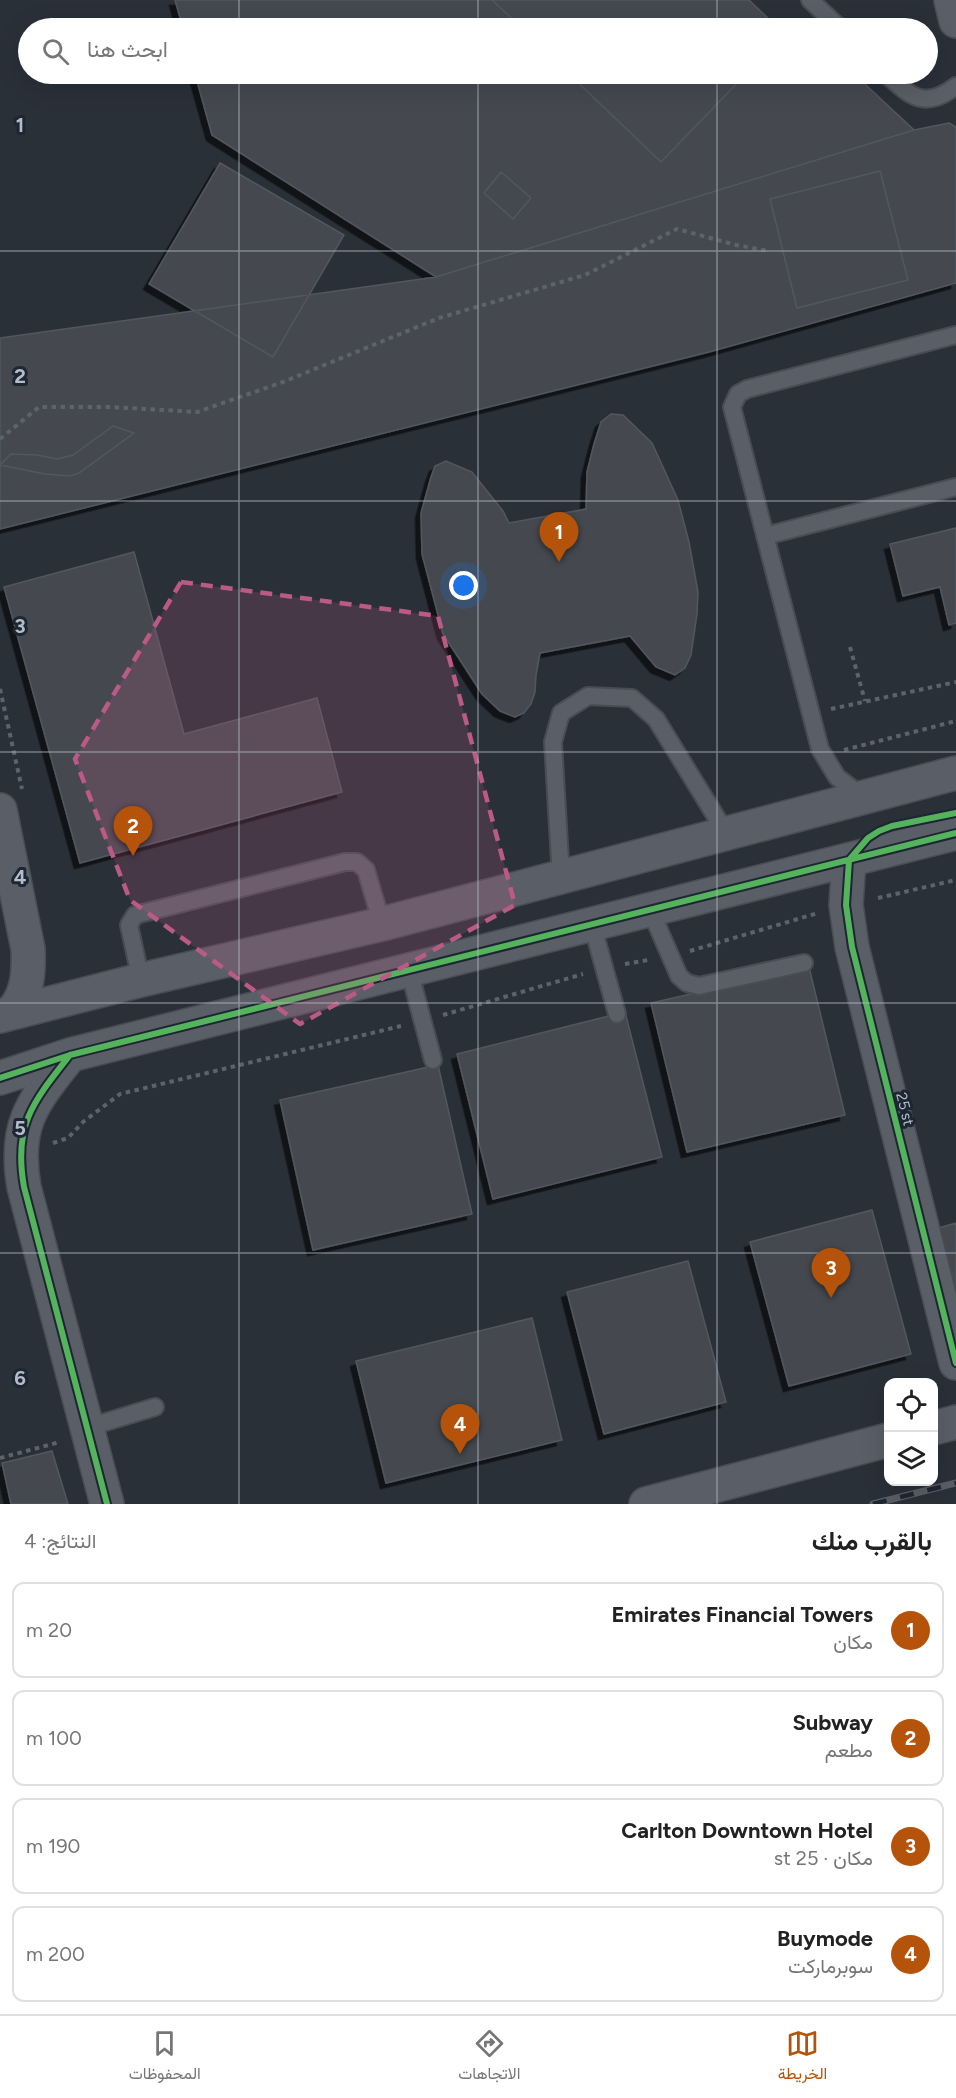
<!DOCTYPE html>
<html lang="ar">
<meta charset="utf-8">
<style>
:root{--surface:#fff;--page:#f6f6f6;--text:#222;--muted:#767676;--line:#e0e0e0;--accent:#b45309}
body{margin:0;font-family:Figtree,Vazirmatn,sans-serif;background:var(--page);color:var(--text);direction:rtl}
.controls{position:absolute;right:18px;bottom:18px;display:grid;overflow:hidden;border-radius:12px;box-shadow:0 6px 24px #0002}
.controls button{width:54px;height:54px;display:grid;place-items:center;padding:0;border:0;border-bottom:2px solid var(--line);background:var(--surface);color:var(--text);font:30px sans-serif}
.you{position:absolute;left:464px;top:586px;width:21px;height:21px;margin:-15px;border:4px solid #fff;border-radius:50%;background:#1a73e8;box-shadow:0 0 0 9px #1a73e833}
.badge{display:grid;place-items:center;width:39px;height:39px;border-radius:50%;background:var(--accent);color:#fff;font-size:20px;font-weight:700}
.pin{position:absolute;translate:-50% -50px;filter:drop-shadow(0 2px 3px #0008)}
.pin::after{content:'';position:absolute;top:32px;width:21px;height:18px;background:inherit;clip-path:polygon(0 0,100% 0,50% 100%)}
.list{margin:0;padding:0;list-style:none}
h2{display:flex;justify-content:space-between;align-items:center;height:78px;margin:0;padding:0 24px;font-size:26px}
h2 small{font-size:20px;font-weight:400;color:var(--muted)}
.list li{display:grid;grid-template-columns:39px 1fr auto;gap:18px;align-items:center;box-sizing:border-box;height:96px;margin:0 12px 12px;padding:0 12px;border:2px solid var(--line);border-radius:12px}
.list b{display:block;font-size:22px;white-space:nowrap}
.list p{margin:0;font-size:20px;white-space:nowrap;color:var(--muted)}
.list em{font-size:20px;font-style:normal;color:var(--muted)}
.icon{flex:none;width:33px;height:33px;fill:none;stroke:currentColor;stroke-width:2;stroke-linecap:round;stroke-linejoin:round}
.map{position:relative;flex:none;width:956px;height:1504px;overflow:hidden;direction:ltr}
.search{position:absolute;background:var(--surface);box-shadow:0 6px 24px #0002;left:18px;right:18px;top:18px;height:66px;display:flex;align-items:center;gap:15px;box-sizing:border-box;padding:0 21px;border-radius:33px;color:var(--muted);font-size:22px}
.sheet{height:510px;background:var(--surface)}
nav{display:flex;justify-content:space-around;align-items:center;box-sizing:border-box;height:84px;border-top:2px solid var(--line);background:var(--surface);font-size:16px;color:var(--muted)}
nav a{display:grid;justify-items:center;gap:3px}
nav .on{color:var(--accent)}
.map>svg:first-child{display:block}
.building{fill:#444950;stroke:#52575f;stroke-width:1.5;filter:url(#shadow)}
.lines{fill:none;stroke-linecap:round;stroke-linejoin:round}
.service-casing{stroke:#484c53;stroke-width:20}
.minor-casing{stroke:#484c53;stroke-width:36}
.tertiary-casing{stroke:#484c53;stroke-width:36}
.path{stroke:#5d636a;stroke-width:4;stroke-dasharray:4.5 4.5;stroke-linecap:butt}
.service{stroke:#5a5e66;stroke-width:16}
.minor{stroke:#5a5e66;stroke-width:33}
.tertiary{stroke:#5a5e66;stroke-width:33}
.rail-casing{stroke:#595d64;stroke-width:7}
.rail{stroke:#1d2633;stroke-width:4.5;stroke-dasharray:14;stroke-linecap:butt}
.cycleway-casing{stroke:#1d2633;stroke-width:10}
.cycleway{stroke:#56b35d;stroke-width:6}
.marked{fill:#bc5a87;fill-opacity:0.2;stroke:#bc5a87;stroke-width:4.5;stroke-dasharray:12 8;stroke-linejoin:round}
.grid{fill:none;stroke:#b4bcc9;stroke-width:1.5;stroke-opacity:0.55}
.labels{text-anchor:middle;dominant-baseline:central;stroke-width:6;stroke-linejoin:round;paint-order:stroke}
.street-label{font-size:15px;fill:#b4bcc9;stroke:#1d2633}
.grid-label{font-size:20px;text-anchor:middle;font-weight:bold;fill:#b4bcc9;stroke:#1d2633;stroke-width:6;stroke-linejoin:round;paint-order:stroke}
</style>
<div class="map">
<svg width="956" height="1504" viewBox="0 0 956 1504">
<defs>
<filter id="shadow"><feDropShadow dx="-5.5" dy="5.5" stdDeviation="0" flood-color="#0009"/></filter>
</defs>
<rect width="100%" height="100%" fill="#2a3038"/>
<path class="building" d="M175,0H492L522,28H183Z
M492,0H749L778,28H522Z
M195,74H569L661,162L746,74H854L914,130L436,277L212,135Z
M569,74H746L661,162Z
M949,123L956,127V283L709,352L0,529V338L436,277L914,130Z
M220,163L344,235L273,357L149,284Z
M880,171L908,280L797,308L770,199Z
M501,172L531,198L513,219L484,193Z
M611,414L623,415L652,443L678,500L689,542L698,592L697,614L691,655L685,668L675,675L656,667L630,636L540,653L536,675L535,692L531,704L524,713L515,717L500,711L482,694L443,634L422,554L421,513L431,477L435,466L446,461L472,472L503,511L509,523L586,509L587,472L594,444L601,422Z
M113,426L134,433L79,473L70,476L45,474L0,465L11,454L37,455L57,459L73,455Z
M956,528V623L949,625L940,587L903,596L890,544Z
M134,552L184,734L317,698L342,792L80,863L4,587Z
M809,967L845,1115L687,1152L651,1003Z
M625,1012L662,1157L493,1199L457,1054Z
M438,1065L472,1214L313,1250L280,1100Z
M872,1210L911,1354L789,1386L750,1242Z
M956,1223V1294L938,1228Z
M688,1261L726,1402L604,1434L567,1292Z
M532,1318L562,1440L386,1483L356,1361Z
M52,1451L68,1504H11L2,1463Z"/>
<g class="lines">
<defs>
<path id="service" d="M810,0L840,28
M886,74C911,97 925,110 956,86
M765,536L956,487
M863,797L837,777L820,749L732,407L738,394L747,389L956,335
M561,878L553,742L561,713L588,696L632,698L656,719L726,833
M650,909L679,976L687,983L699,986L804,963
M592,924L617,1014
M409,970L433,1060
M141,980L129,925L135,915L345,862H357L366,870L382,924
M86,1428L155,1407"/>
<path id="minor" d="M951,0L956,21
M0,810L28,949C29,972 28,994 12,1012
M849,860L846,905L852,947L956,1363"/>
<path id="tertiary" d="M0,1016L141,980L382,924L956,773
M70,1055C33,1102 13,1124 24,1187L107,1504
M0,1078L70,1055L956,833
M934,1428L956,1422
M646,1504L888,1440"/>
</defs>
<use href="#service" class="service-casing"/>
<use href="#minor" class="minor-casing"/>
<use href="#tertiary" class="tertiary-casing"/>
<path class="path" d="M0,439L39,407H112L197,412L283,382L439,318L585,275L677,229L736,245L769,251
M850,647L865,701
M0,689L22,789
M831,709L956,682
M844,750L956,721
M878,898L956,880
M690,951L818,913
M625,964L648,960
M443,1015L583,974
M53,1143L68,1138L83,1122L120,1094L401,1026
M0,1458L60,1442"/>
<use href="#service" class="service"/>
<use href="#minor" class="minor"/>
<use href="#tertiary" class="tertiary"/>
<defs>
<path id="rail" d="M873,1504L956,1483"/>
</defs>
<use href="#rail" class="rail-casing"/>
<use href="#rail" class="rail"/>
<defs>
<path id="cycleway" d="M956,813L892,826L879,831L868,838L849,860L846,905L852,947L956,1363
M70,1055C33,1102 13,1125 24,1187L107,1504
M0,1078L70,1055L956,833"/>
</defs>
<use href="#cycleway" class="cycleway-casing"/>
<use href="#cycleway" class="cycleway"/>
</g>
<path class="marked" d="M181,582L438,616L515,905L300,1024L130,900L75,759Z"/>
<path class="grid" d="M239,0V28M478,0V28M717,0V28M239,74V1504M478,74V1504M717,74V1504M0,251H956M0,501H956M0,752H956M0,1003H956M0,1253H956"/>
<g class="labels">
<g class="street-label">
<text transform="translate(905 1109) rotate(76)">25 st</text>
</g>
</g>
<g class="grid-label">
<text x="20" y="132">1</text>
<text x="20" y="383">2</text>
<text x="20" y="633">3</text>
<text x="20" y="884">4</text>
<text x="20" y="1135">5</text>
<text x="20" y="1385">6</text>
</g>
</svg>
<div class="controls">
<button><svg class="icon" aria-label="locate" viewBox="0 0 24 24"><circle cx="12" cy="12" r="6"/><path d="M12 2v4M12 18v4M2 12h4M18 12h4"/></svg></button>
<button><svg class="icon" aria-label="layers" viewBox="0 0 24 24"><path d="M12 4l9 5-9 5-9-5zM3 14l9 5 9-5"/></svg></button>
</div>
<div class="you"></div>
<div class="pin badge" style="left:559px;top:562px">1</div>
<div class="pin badge" style="left:133px;top:856px">2</div>
<div class="pin badge" style="left:831px;top:1298px">3</div>
<div class="pin badge" style="left:460px;top:1454px">4</div>
<div class="search"><svg class="icon" aria-label="search" viewBox="0 0 24 24"><circle cx="10" cy="10" r="6"/><path d="M15 15l6 6"/></svg>ابحث هنا</div>
</div>
<section class="sheet">
<h2>بالقرب منك<small>النتائج: 4</small></h2>
<ul class="list">
<li><span class="badge">1</span><div><b>Emirates Financial Towers</b><p>مكان</p></div><em>20 m</em></li>
<li><span class="badge">2</span><div><b>Subway</b><p>مطعم</p></div><em>100 m</em></li>
<li><span class="badge">3</span><div><b>Carlton Downtown Hotel</b><p>مكان · 25 st</p></div><em>190 m</em></li>
<li><span class="badge">4</span><div><b>Buymode</b><p>سوبرماركت</p></div><em>200 m</em></li>
</ul>
</section>
<nav>
<a class="on"><svg class="icon" aria-label="map" viewBox="0 0 24 24"><path d="M3 6l6-2 6 2 6-2v14l-6 2-6-2-6 2zM9 4v14M15 6v14"/></svg>الخريطة</a>
<a><svg class="icon" aria-label="directions" viewBox="0 0 24 24"><path d="M12 3l9 9-9 9-9-9zM9 14v-3h6M13 9l2 2-2 2"/></svg>الاتجاهات</a>
<a><svg class="icon" aria-label="saved" viewBox="0 0 24 24"><path d="M7 4h10v16l-5-4-5 4z"/></svg>المحفوظات</a>
</nav>
